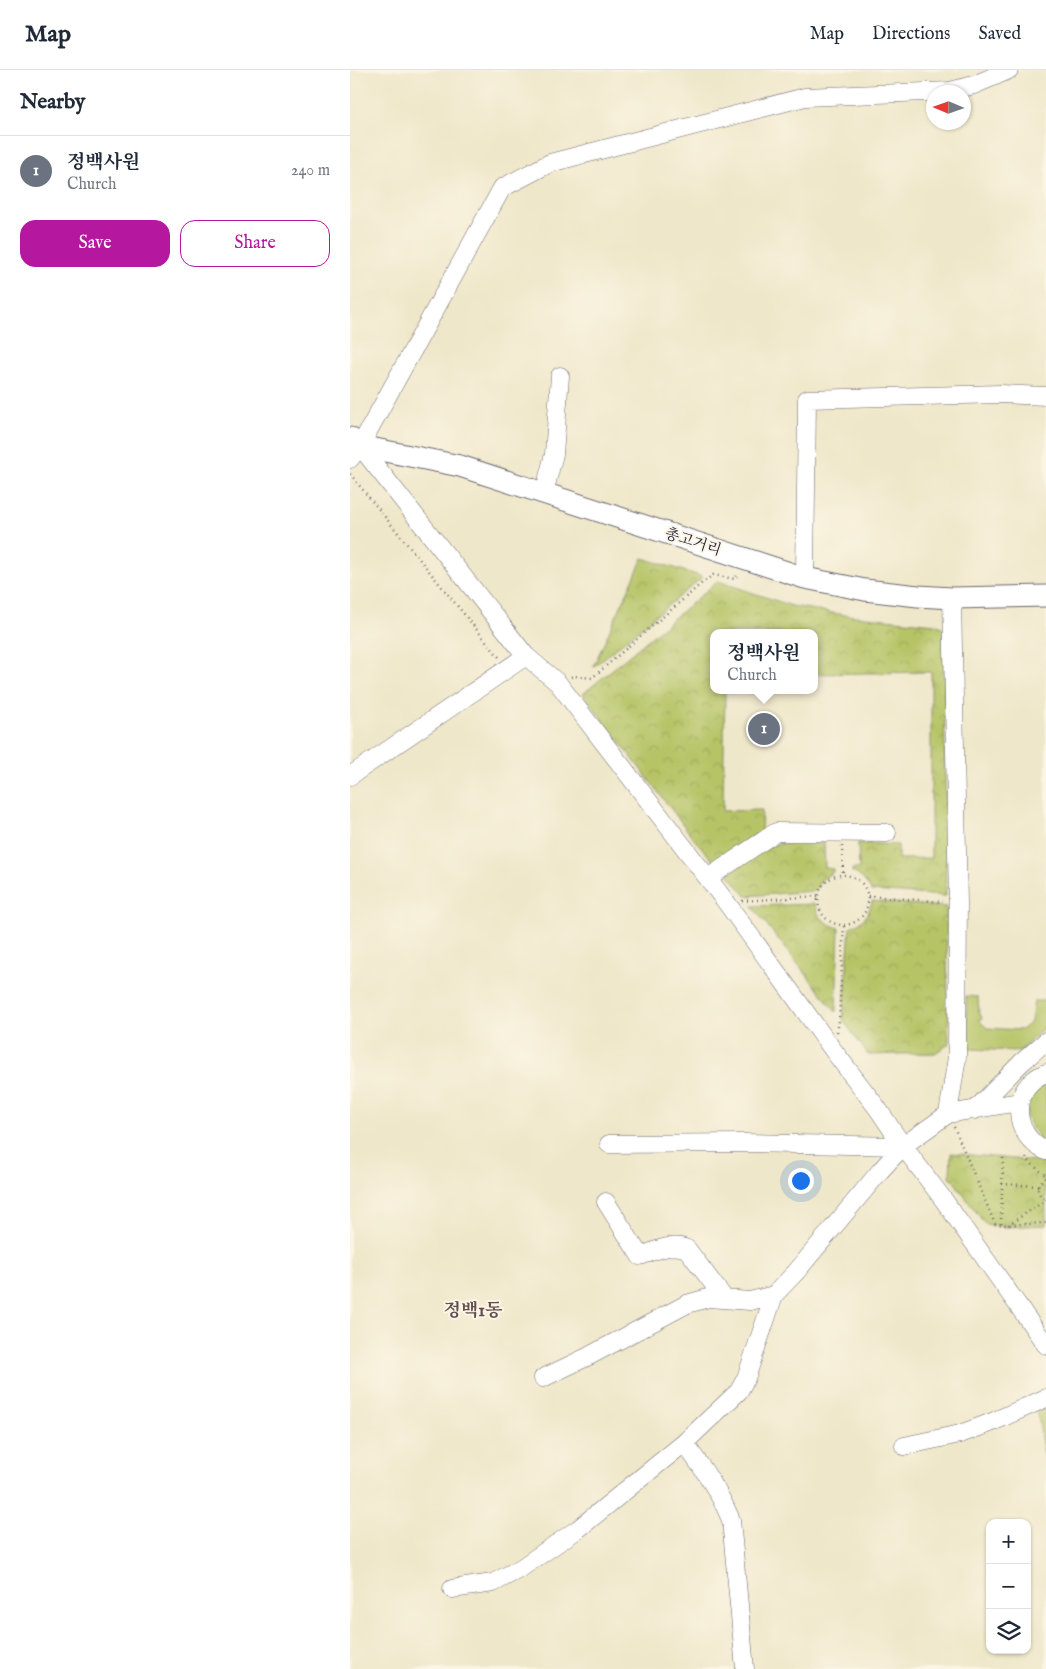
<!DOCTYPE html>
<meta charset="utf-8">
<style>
:root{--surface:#fff;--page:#f6f6f7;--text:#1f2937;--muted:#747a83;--line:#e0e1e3;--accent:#b5179e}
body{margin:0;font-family:"IM FELL English","Noto Serif KR",serif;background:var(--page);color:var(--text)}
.controls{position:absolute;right:15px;bottom:15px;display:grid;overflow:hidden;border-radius:10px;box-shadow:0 1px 4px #0004}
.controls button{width:45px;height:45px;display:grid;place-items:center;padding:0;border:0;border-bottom:1px solid var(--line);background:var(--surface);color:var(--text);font:25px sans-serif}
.compass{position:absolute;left:576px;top:15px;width:45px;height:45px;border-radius:50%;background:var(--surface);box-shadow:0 1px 4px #0004;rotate:272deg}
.you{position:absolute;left:450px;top:1110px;width:18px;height:18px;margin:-12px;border:4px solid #fff;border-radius:50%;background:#1a73e8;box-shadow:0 0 0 8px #1a73e833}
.badge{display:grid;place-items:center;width:32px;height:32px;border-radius:50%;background:var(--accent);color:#fff;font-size:16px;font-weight:700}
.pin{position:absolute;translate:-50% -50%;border:2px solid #fff;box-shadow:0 1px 5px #0006}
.popup{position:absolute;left:360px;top:559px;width:108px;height:65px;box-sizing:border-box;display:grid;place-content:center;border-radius:10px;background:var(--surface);filter:drop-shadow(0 1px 4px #0005);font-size:16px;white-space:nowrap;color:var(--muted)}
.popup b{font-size:19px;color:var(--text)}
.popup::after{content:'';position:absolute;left:50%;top:100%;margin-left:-10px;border:10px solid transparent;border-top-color:var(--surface)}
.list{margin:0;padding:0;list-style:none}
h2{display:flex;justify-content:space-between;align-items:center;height:65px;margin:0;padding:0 20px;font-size:21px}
h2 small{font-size:16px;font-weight:400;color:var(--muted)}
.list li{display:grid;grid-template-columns:32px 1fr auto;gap:15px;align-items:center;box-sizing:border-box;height:70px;padding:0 20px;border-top:1px solid var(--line)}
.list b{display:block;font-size:19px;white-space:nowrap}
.list p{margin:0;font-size:16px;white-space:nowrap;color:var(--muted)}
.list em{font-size:16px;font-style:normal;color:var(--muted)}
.actions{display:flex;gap:10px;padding:15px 20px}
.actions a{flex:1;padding:11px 0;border:1px solid var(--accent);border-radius:15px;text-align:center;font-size:18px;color:var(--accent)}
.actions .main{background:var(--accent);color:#fff}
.icon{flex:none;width:28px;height:28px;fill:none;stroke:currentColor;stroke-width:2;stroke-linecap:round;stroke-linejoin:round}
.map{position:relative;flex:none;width:696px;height:1599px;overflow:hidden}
header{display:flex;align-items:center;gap:30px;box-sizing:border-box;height:70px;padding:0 25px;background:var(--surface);border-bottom:1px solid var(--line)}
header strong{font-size:24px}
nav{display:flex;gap:28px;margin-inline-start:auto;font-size:18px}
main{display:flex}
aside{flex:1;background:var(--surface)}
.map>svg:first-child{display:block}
.grass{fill:#b6c466;stroke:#6c7350}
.park{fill:url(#park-crowns);stroke:#6c7350}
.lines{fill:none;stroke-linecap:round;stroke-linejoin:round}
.minor-casing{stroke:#6a676d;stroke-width:19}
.major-casing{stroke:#6a676d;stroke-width:23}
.path{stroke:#6a676d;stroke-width:2.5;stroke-dasharray:1 4;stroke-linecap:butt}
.minor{stroke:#fff;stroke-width:18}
.major{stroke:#fff;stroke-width:21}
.labels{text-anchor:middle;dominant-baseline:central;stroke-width:4;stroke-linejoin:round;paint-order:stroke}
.street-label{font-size:15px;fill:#22223b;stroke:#fcf5e5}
.quarter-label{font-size:18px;font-weight:bold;fill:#654f4e;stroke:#fcf5e5}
</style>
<header>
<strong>Map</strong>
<nav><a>Map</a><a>Directions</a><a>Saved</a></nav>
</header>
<main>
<aside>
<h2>Nearby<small></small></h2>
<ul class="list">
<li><span class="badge" style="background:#6b7280">1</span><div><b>정백사원</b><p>Church</p></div><em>240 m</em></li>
</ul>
<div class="actions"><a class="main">Save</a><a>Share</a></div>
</aside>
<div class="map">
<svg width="696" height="1599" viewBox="0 0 696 1599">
<defs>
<pattern id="park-crowns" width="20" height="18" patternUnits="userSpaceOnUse" patternTransform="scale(1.25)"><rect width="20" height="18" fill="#b6c466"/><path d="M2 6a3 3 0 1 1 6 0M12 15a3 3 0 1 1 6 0" fill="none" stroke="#9ca859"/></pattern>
</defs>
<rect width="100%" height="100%" fill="#fcf5e5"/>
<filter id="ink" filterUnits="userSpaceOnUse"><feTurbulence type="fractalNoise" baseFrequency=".02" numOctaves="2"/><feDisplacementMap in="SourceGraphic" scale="10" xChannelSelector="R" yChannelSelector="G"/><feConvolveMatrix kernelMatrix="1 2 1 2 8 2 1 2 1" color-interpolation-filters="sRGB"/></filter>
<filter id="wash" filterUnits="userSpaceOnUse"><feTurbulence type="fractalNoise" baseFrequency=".0096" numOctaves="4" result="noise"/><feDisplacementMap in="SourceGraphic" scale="20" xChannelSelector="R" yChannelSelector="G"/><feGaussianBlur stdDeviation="1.12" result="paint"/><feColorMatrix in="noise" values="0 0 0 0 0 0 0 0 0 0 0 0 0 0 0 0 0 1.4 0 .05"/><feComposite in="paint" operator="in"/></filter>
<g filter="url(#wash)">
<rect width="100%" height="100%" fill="#efe7c9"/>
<path class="grass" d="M696,921V956L670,981L618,979L616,926L628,927L629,941L632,949L629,950L637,958L671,960L681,952L684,931H695Z
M696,1010V1074L690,1071L676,1048L679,1027Z
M696,1331V1388L693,1382L689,1351L685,1337Z"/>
<path class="park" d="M293,488L353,507L243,597Z
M368,511L442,536L495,545L585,554L592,557L594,561L596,826L521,821C516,812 512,806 502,802V799H509L508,773L548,775V789L581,788V602L464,604V563H364V620H375L373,741L412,740L411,762L366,794L344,769L233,624Z
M474,772L475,798L483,799V802L471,810L465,821L396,826L378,804L421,775C439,771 456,775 474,772Z
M522,831L596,837L599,974L585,983L518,985L493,950L500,857C512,853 519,845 522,831Z
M465,834C467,847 476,854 489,858L486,942L402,836Z
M601,1083L696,1092V1155L655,1157L635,1154L600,1106Z"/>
</g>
<g filter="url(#ink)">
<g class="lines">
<defs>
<path id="minor" d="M10,376L176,586L208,613L376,832L483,980L528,1039L553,1076L593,1129L696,1275
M0,389L10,376L152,118L200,93L455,27L600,21L624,15L659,0
M194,423L204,384L210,306
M455,508L457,329L651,324L696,326
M0,706L176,586
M358,808L426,762L537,763
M696,1003C659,1017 661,1065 696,1081
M625,1040L671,993L696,971
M598,1044L607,987L608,833L602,528
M259,1074L396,1073L553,1076
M256,1132L290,1186C306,1181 322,1172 337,1179L374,1228
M193,1308L239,1286L337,1234L358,1228L400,1231L424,1225L446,1202L531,1100L553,1076L598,1044L669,1032
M334,1373C353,1398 369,1421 381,1450L395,1599
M554,1376L610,1364L640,1353L696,1328
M102,1519L143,1513L171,1498L228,1459L334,1373L389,1321L396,1308L424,1225"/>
<path id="major" d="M0,368L10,376L110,396L455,508L515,520L568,526L602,528L696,526"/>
</defs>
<use href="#minor" class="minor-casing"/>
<use href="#major" class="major-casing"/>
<path class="path" d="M0,404L149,587
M221,607L224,606L242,608L351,514L363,505L385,509L388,503
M492,776L493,805
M468 830a25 25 0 1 1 50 0a25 25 0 1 1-50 0Z
M518,826L593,832
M392,831L468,826
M487,962L489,951L494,855
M604,1057L645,1154L657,1155L696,1153
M676,1087L677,1090L696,1106
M696,1108L689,1113C686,1120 689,1126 696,1129
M652,1114L688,1116
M651,1154L653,1088
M658,1155L696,1130"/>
<use href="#minor" class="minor"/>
<use href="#major" class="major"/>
</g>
</g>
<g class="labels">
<g class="street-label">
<text transform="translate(343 472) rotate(18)">총고거리</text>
</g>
<g class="quarter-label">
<text x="123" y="1241">정백1동</text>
</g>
</g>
</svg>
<div class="controls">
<button>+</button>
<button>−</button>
<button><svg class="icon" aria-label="layers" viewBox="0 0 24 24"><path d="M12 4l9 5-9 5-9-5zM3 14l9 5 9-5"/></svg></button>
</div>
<svg class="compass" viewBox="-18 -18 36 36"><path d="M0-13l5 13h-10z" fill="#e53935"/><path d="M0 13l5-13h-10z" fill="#747a83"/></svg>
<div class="you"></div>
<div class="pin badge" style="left:414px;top:659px;background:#6b7280">1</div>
<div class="popup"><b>정백사원</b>Church</div>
</div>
</main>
